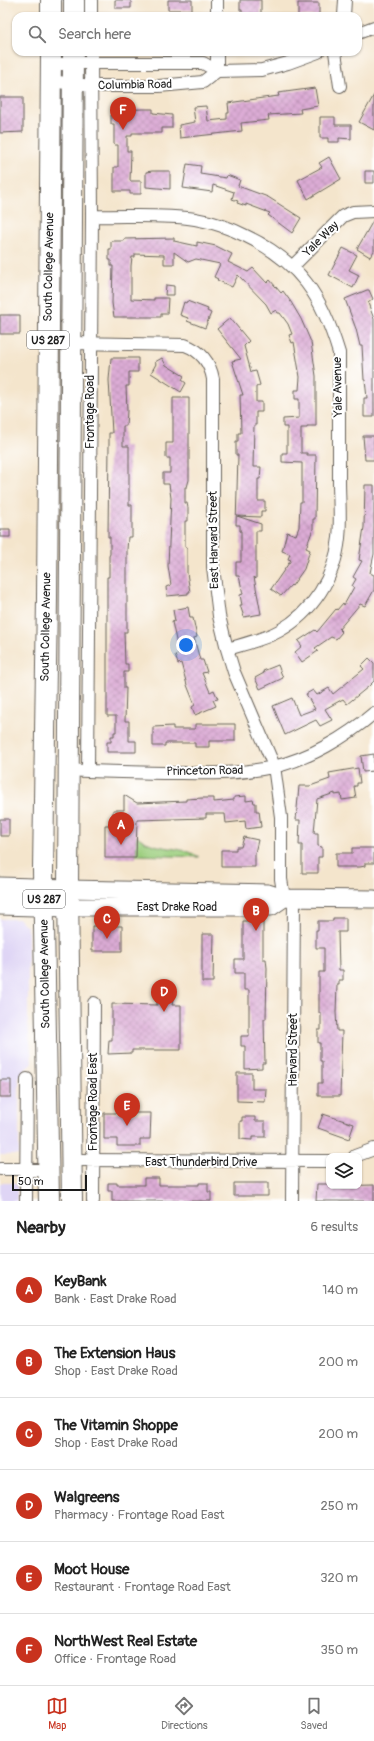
<!DOCTYPE html>
<meta charset="utf-8">
<style>
:root{--surface:#fff;--page:#f6f6f6;--text:#222;--muted:#767676;--line:#e0e0e0;--accent:#c8321e}
body{margin:0;font-family:Pangolin,sans-serif;background:var(--page);color:var(--text)}
.controls{position:absolute;right:12px;bottom:12px;display:grid;overflow:hidden;border-radius:8px;box-shadow:0 1px 3px #0004}
.controls button{width:36px;height:36px;display:grid;place-items:center;padding:0;border:0;border-bottom:1px solid var(--line);background:var(--surface);color:var(--text);font:20px sans-serif}
.scale{position:absolute;left:12px;bottom:10px;width:75px;box-sizing:border-box;padding-left:4px;border:2px solid #1c1c1c;border-top:0;font-size:11px;line-height:14px;white-space:nowrap;color:#1c1c1c;-webkit-text-stroke:3px #fff;paint-order:stroke}
.you{position:absolute;left:186px;top:645px;width:14px;height:14px;margin:-10px;border:3px solid #fff;border-radius:50%;background:#1a73e8;box-shadow:0 0 0 6px #1a73e833}
.badge{display:grid;place-items:center;width:26px;height:26px;border-radius:50%;background:var(--accent);color:#fff;font-size:13px;font-weight:700}
.pin{position:absolute;translate:-50% -33px;filter:drop-shadow(0 1px 2px #0008)}
.pin::after{content:'';position:absolute;top:21px;width:14px;height:12px;background:inherit;clip-path:polygon(0 0,100% 0,50% 100%)}
.list{margin:0;padding:0;list-style:none}
h2{display:flex;justify-content:space-between;align-items:center;height:52px;margin:0;padding:0 16px;font-size:17px}
h2 small{font-size:13px;font-weight:400;color:var(--muted)}
.list li{display:grid;grid-template-columns:26px 1fr auto;gap:12px;align-items:center;box-sizing:border-box;height:72px;padding:0 16px;border-top:1px solid var(--line)}
.list b{display:block;font-size:15px;white-space:nowrap}
.list p{margin:0;font-size:13px;white-space:nowrap;color:var(--muted)}
.list em{font-size:13px;font-style:normal;color:var(--muted)}
.icon{flex:none;width:22px;height:22px;fill:none;stroke:currentColor;stroke-width:2;stroke-linecap:round;stroke-linejoin:round}
.map{position:relative;flex:none;width:374px;height:1201px;overflow:hidden}
.search{position:absolute;background:var(--surface);box-shadow:0 1px 3px #0004;left:12px;right:12px;top:12px;height:44px;display:flex;align-items:center;gap:10px;box-sizing:border-box;padding:0 14px;border-radius:12px;color:var(--muted);font-size:15px}
.sheet{height:484px;background:var(--surface)}
nav{display:flex;justify-content:space-around;align-items:center;box-sizing:border-box;height:56px;border-top:1px solid var(--line);background:var(--surface);font-size:11px;color:var(--muted)}
nav a{display:grid;justify-items:center;gap:2px}
nav .on{color:var(--accent)}
.map>svg:first-child{display:block}
.built{fill:#dfd5f5}
.grass{fill:#9dcf7f;stroke:#5c764e}
.building{fill:url(#building-cross-hatch)}
.lines{fill:none;stroke-linecap:round;stroke-linejoin:round}
.minor-casing{stroke:#68625a;stroke-width:14}
.secondary-casing{stroke:#68625a;stroke-width:19}
.primary-casing{stroke:#68625a;stroke-width:21}
.trunk-casing{stroke:#68625a;stroke-width:22}
.minor{stroke:#fff;stroke-width:12}
.secondary{stroke:#fff;stroke-width:17}
.primary{stroke:#fff;stroke-width:19}
.trunk{stroke:#fff;stroke-width:20}
.labels{text-anchor:middle;dominant-baseline:central;stroke-width:4;stroke-linejoin:round;paint-order:stroke}
.shield{fill:#fff;stroke:#606060;stroke-width:1}
.shield-label{font-size:11px;font-weight:bold;fill:#1c1c1c}
.street-label{font-size:12px;fill:#1c1c1c;stroke:#fff}
</style>
<div class="map">
<svg width="374" height="1201" viewBox="0 0 374 1201">
<defs>
<pattern id="building-cross-hatch" width="8" height="8" patternUnits="userSpaceOnUse"><rect width="8" height="8" fill="#dcacd5"/><path d="M0 0l8 8M0 8l8-8" fill="none" stroke="#bc93b6"/></pattern>
</defs>
<rect width="100%" height="100%" fill="#fff"/>
<filter id="ink" filterUnits="userSpaceOnUse"><feTurbulence type="fractalNoise" baseFrequency=".025" numOctaves="2"/><feDisplacementMap in="SourceGraphic" scale="8" xChannelSelector="R" yChannelSelector="G"/><feConvolveMatrix kernelMatrix="1 2 1 2 8 2 1 2 1" color-interpolation-filters="sRGB"/></filter>
<filter id="wash" filterUnits="userSpaceOnUse"><feTurbulence type="fractalNoise" baseFrequency=".012" numOctaves="4" result="noise"/><feDisplacementMap in="SourceGraphic" scale="16" xChannelSelector="R" yChannelSelector="G"/><feGaussianBlur stdDeviation="0.9" result="paint"/><feColorMatrix in="noise" values="0 0 0 0 0 0 0 0 0 0 0 0 0 0 0 0 0 1.4 0 .05"/><feComposite in="paint" operator="in"/></filter>
<g filter="url(#wash)">
<rect width="100%" height="100%" fill="#f4e5cc"/>
<path class="built" d="M0,919H20L27,927L28,933V1024L32,1062L19,1077V1155H0Z
M0,1183H14L17,1186V1201H0Z"/>
<path class="grass" d="M136,835C154,852 179,844 199,857L136,855Z"/>
<g id="blocks">
<path class="building" d="M115,0H131V8H115Z
M168,0H192V10H168Z
M240,0H261V16H242V10H240Z
M298,3H319V16H298Z
M315,88L318,106L300,109L301,113L268,115L269,120L241,123L242,131L180,138L179,125L195,122L193,107L206,106L208,121L227,119V113H229L228,103L263,98L279,96L278,93Z
M374,95V130L359,122Z
M0,97H23V132L0,133Z
M142,109H153V113L172,115V128H162V133H132V136H127V151H131L130,181H141V194H130V191H114V167H118V145H114V124H111V115H124V110Z
M320,117H335V125H351V139L339,138V142H328V138H320Z
M329,157L341,179L308,199L298,180L322,167L319,163Z
M187,164L201,166L200,174L226,178L227,175L240,180L238,186L268,197L301,218L292,233L268,215L270,213L246,204V206L237,203L238,201L232,199L234,192L213,185L212,192L183,188Z
M152,171H170V189L146,187V172Z
M365,171H374V183H365Z
M374,219V251L370,257L357,249Z
M174,238V241L197,246V242L216,246L232,254L228,262L248,272L253,268L267,283L270,280L281,293L283,291L291,302L301,319L311,342L316,376V426H307V428H301V453H307V455H316L315,519H313V529L306,548L310,550L304,569L292,586L291,585L281,596L271,589L291,560L288,559L290,554L282,551L287,532L296,535L299,527L300,502H302V463L282,462V453H287V427H283V419L299,418V399H295V390H299L300,377L294,342L292,343L289,335L292,334L288,324L280,313H278L276,310L271,313L266,304L238,275L232,287L217,280L218,279L214,277L220,264L196,259L188,262L174,252V264H164V255L135,254V257H132L131,266V299L154,300V298H168L167,314H161V317H114L112,303L113,266H111V260H109V249H111V241H124V239Z
M343,248L357,255L349,270L359,275L353,288L329,275Z
M166,285L174,286V295H165Z
M367,290H369L373,299L368,303L374,319V417H364V398H367L365,380H364L362,346H360L356,329L345,299Z
M187,301L208,309L207,311L211,313L205,328L187,321L188,318L180,315L184,302L186,303Z
M0,315H20V334H0Z
M230,318L249,341L244,346L251,372L256,371L260,385L256,387V402H262V412H256V425H254L253,467H261L260,479H258V501H265V511H261V517L237,516L261,524V531H256V579L254,577L261,614L244,617L240,605H242L240,595L243,594L239,576H236V562H241V531H240V525H236L238,455H236V441H238V433H241L240,395H243L232,361L241,359L217,329Z
M111,358H138V372H129V386H126L127,411L126,426H123V446H129V505H132V537H128L127,550V632H124L125,664H128V672H124V688H126L125,721H129V741H136V752H107V742H111V736H114V732H116V716H107V577H109V556L110,554V537H108L109,443V433H112L109,380Z
M162,358L166,365L184,376L182,380L186,383L181,392L151,373L156,364L155,362Z
M173,398H189V480L187,487H185V503H187L188,508V521H185V547H187V573L190,592H188V594L167,596L166,587L171,585L168,566L171,498L169,484H163V473H170V458H166V443H173Z
M363,436H374V460H365Z
M365,485H374V554L370,573L374,575V590L365,606L360,604L339,629L342,632L336,639L331,637L315,648L318,651L302,662L295,652L302,646L298,641L315,630L317,632L336,609L337,610L343,603L344,605L354,587L352,586L356,579L353,577L362,561L359,560L364,527Z
M0,529H10V537H0Z
M188,607L190,618H193L197,637L194,638L200,660H203L207,672L202,673L210,692L214,690L218,699L213,700L216,706L195,715L192,707L195,705L187,685L181,663L178,664L175,655L179,654L172,622L175,621L173,610Z
M369,658L374,663V681L368,687L347,704L343,699L325,709L332,720L320,726L316,720L285,735L273,706L292,698L299,715L315,709L306,694L313,690L317,695L329,688L333,694L364,669L361,666Z
M278,665L283,678L260,689L255,678L264,673L263,671Z
M195,724H235V741H209V747H195V743H165V746H153V727L173,726V729H195Z
M374,754V771L363,772L361,756Z
M358,768L360,783H357V786H354L356,798L342,800L341,794L335,795V793L317,799L314,833H318V846L322,847V857H318V873H302V845H299L300,820H296L299,786H310L330,779L329,773Z
M124,795L137,803L186,801V799L203,798H214V802L234,800V797L246,796V801L253,800L254,803H256V811H259L261,827L246,829L245,821L226,823L225,814H206V818L137,820L136,858H105V825H113V810H124Z
M0,819H9V836H0Z
M244,837L258,840L255,853V867H221V850H236V847H241Z
M352,848H374V863H365V866L360,867H336V853H352Z
M333,918H346V932H338L339,970H343V980H339V985H337L336,1012L337,1031H342L340,1096H318V1083H322V1061H320V1043H318V1030H321V1013H319V972H324V948H316V930H318V921H333Z
M243,921H263V959H266L267,968L266,1019H264L265,1063H262V1068L245,1069V1046H241V1036H249V990H244V973H235V959H243Z
M92,926H122V951H92Z
M202,934H214L213,982H202Z
M157,998L173,999L172,1005H181V1050H132V1053L108,1054L109,1040H112V1004L157,1005Z
M237,1073H252V1089H266L265,1102L237,1101Z
M0,1080H11V1097H0Z
M104,1113H151L150,1139H140V1146H117V1139H104Z
M323,1114L354,1124L349,1139L318,1128Z
M242,1117H255V1121H265V1137H252V1140L240,1139V1121H242Z
M144,1178H159V1185H199V1183H208V1192H211V1201H112V1191H108V1183H117V1185H144Z
M234,1183H268V1196H234Z
M317,1184H329V1186L374,1185V1201H316Z"/>
</g>
</g>
<g filter="url(#ink)">
<use href="#blocks" fill-opacity="0" stroke="#68625a" stroke-width="1"/>
<g class="lines">
<defs>
<path id="minor" d="M91,16V0
M217,16V0
M344,16L345,0
M358,33L374,27
M335,52L340,86
M50,65L73,63H203L217,71L262,70L288,63L318,52
M217,71V52
M50,81L91,86H159L203,82L217,71
M92,216C126,217 161,214 195,219C213,222 230,228 246,236C300,262 322,296 339,353C339,395 339,438 339,480C339,499 341,519 339,538C335,577 313,612 279,631C263,640 244,644 227,649
M292,267L343,216L353,212L374,211
M72,343L185,345C201,351 210,362 213,379V567L219,616L227,649L234,672L274,766L281,817V879L284,898
M69,770C101,772 132,772 164,773C200,773 237,775 273,767C309,759 346,737 374,713
M88,771L92,216L91,52
M355,1156L374,1149
M72,1160L329,1161
M0,1169H26L48,1171
M26,1201L27,1079
M93,1201L94,1003
M292,1201L294,898"/>
<path id="secondary" d="M68,889L268,893L284,898L374,899
M69,907H271L284,898"/>
<path id="primary" d="M0,887L68,889
M0,905L69,907"/>
<path id="trunk" d="M51,16V0
M74,16V0
M49,1201L43,870L47,598L51,52
M72,1201L68,889L73,52"/>
</defs>
<use href="#minor" class="minor-casing"/>
<use href="#secondary" class="secondary-casing"/>
<use href="#primary" class="primary-casing"/>
<use href="#trunk" class="trunk-casing"/>
<use href="#minor" class="minor"/>
<use href="#secondary" class="secondary"/>
<use href="#primary" class="primary"/>
<use href="#trunk" class="trunk"/>
</g>
</g>
<g class="labels">
<g class="shield">
<rect x="27" y="331" width="42" height="18" rx="3"/>
<rect x="23" y="890" width="42" height="18" rx="3"/>
</g>
<g class="shield-label">
<text x="48" y="340">US 287</text>
<text x="44" y="899">US 287</text>
</g>
<g class="street-label">
<text transform="translate(135 85) rotate(-1)">Columbia Road</text>
<text transform="translate(321 239) rotate(-45)">Yale Way</text>
<text transform="translate(49 267) rotate(-89)">South College Avenue</text>
<text transform="translate(338 387) rotate(-91)">Yale Avenue</text>
<text transform="translate(90 412) rotate(-90)">Frontage Road</text>
<text transform="translate(214 540) rotate(-91)">East Harvard Street</text>
<text transform="translate(46 627) rotate(-89)">South College Avenue</text>
<text transform="translate(205 771) rotate(-1)">Princeton Road</text>
<text x="177" y="907">East Drake Road</text>
<text transform="translate(45 974) rotate(-91)">South College Avenue</text>
<text transform="translate(293 1050) rotate(-90)">Harvard Street</text>
<text transform="translate(93 1102) rotate(-90)">Frontage Road East</text>
<text x="201" y="1162">East Thunderbird Drive</text>
</g>
</g>
</svg>
<div class="controls">
<button><svg class="icon" aria-label="layers" viewBox="0 0 24 24"><path d="M12 4l9 5-9 5-9-5zM3 14l9 5 9-5"/></svg></button>
</div>
<div class="scale">50 m</div>
<div class="you"></div>
<div class="pin badge" style="left:121px;top:845px">A</div>
<div class="pin badge" style="left:256px;top:931px">B</div>
<div class="pin badge" style="left:107px;top:939px">C</div>
<div class="pin badge" style="left:164px;top:1012px">D</div>
<div class="pin badge" style="left:127px;top:1126px">E</div>
<div class="pin badge" style="left:123px;top:130px">F</div>
<div class="search"><svg class="icon" aria-label="search" viewBox="0 0 24 24"><circle cx="10" cy="10" r="6"/><path d="M15 15l6 6"/></svg>Search here</div>
</div>
<section class="sheet">
<h2>Nearby<small>6 results</small></h2>
<ul class="list">
<li><span class="badge">A</span><div><b>KeyBank</b><p>Bank · East Drake Road</p></div><em>140 m</em></li>
<li><span class="badge">B</span><div><b>The Extension Haus</b><p>Shop · East Drake Road</p></div><em>200 m</em></li>
<li><span class="badge">C</span><div><b>The Vitamin Shoppe</b><p>Shop · East Drake Road</p></div><em>200 m</em></li>
<li><span class="badge">D</span><div><b>Walgreens</b><p>Pharmacy · Frontage Road East</p></div><em>250 m</em></li>
<li><span class="badge">E</span><div><b>Moot House</b><p>Restaurant · Frontage Road East</p></div><em>320 m</em></li>
<li><span class="badge">F</span><div><b>NorthWest Real Estate</b><p>Office · Frontage Road</p></div><em>350 m</em></li>
</ul>
</section>
<nav>
<a class="on"><svg class="icon" aria-label="map" viewBox="0 0 24 24"><path d="M3 6l6-2 6 2 6-2v14l-6 2-6-2-6 2zM9 4v14M15 6v14"/></svg>Map</a>
<a><svg class="icon" aria-label="directions" viewBox="0 0 24 24"><path d="M12 3l9 9-9 9-9-9zM9 14v-3h6M13 9l2 2-2 2"/></svg>Directions</a>
<a><svg class="icon" aria-label="saved" viewBox="0 0 24 24"><path d="M7 4h10v16l-5-4-5 4z"/></svg>Saved</a>
</nav>
